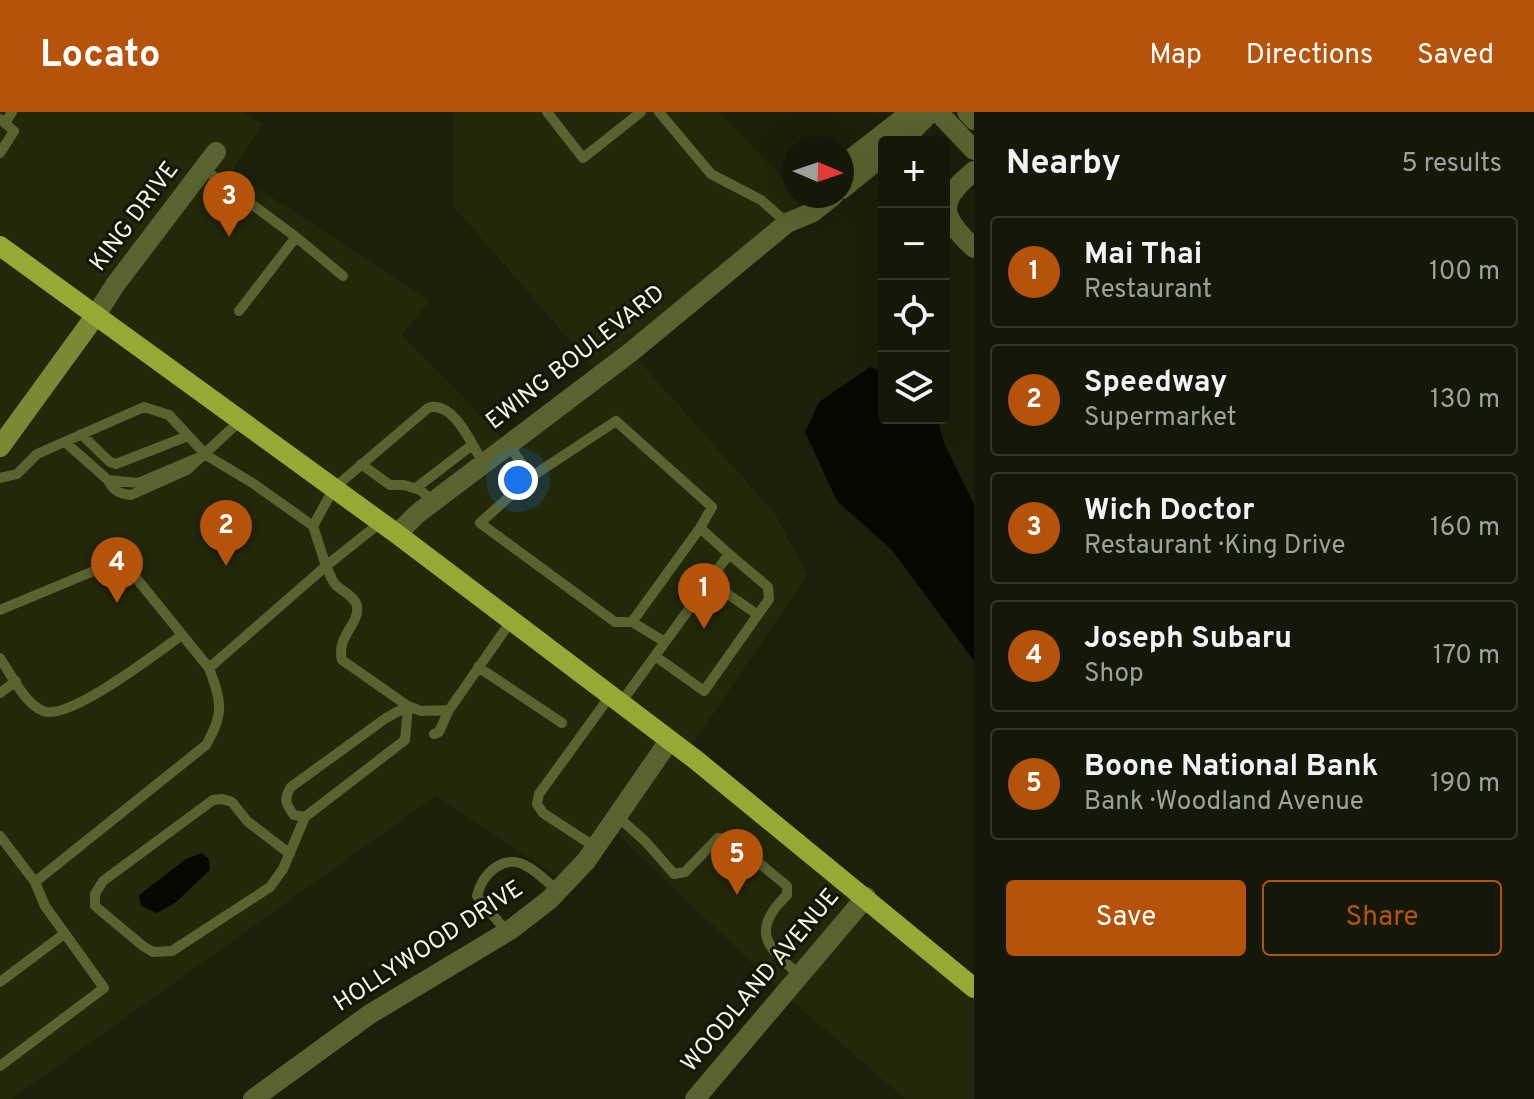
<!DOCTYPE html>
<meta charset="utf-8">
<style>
:root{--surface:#141808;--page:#212516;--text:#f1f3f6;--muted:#9da09c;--line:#333729;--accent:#b45309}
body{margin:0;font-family:Overpass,sans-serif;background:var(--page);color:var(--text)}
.controls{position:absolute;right:24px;top:24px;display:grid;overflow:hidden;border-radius:8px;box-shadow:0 8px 32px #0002}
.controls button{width:72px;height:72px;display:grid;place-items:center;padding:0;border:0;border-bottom:2px solid var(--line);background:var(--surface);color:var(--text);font:40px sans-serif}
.compass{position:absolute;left:782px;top:24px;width:72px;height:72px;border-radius:50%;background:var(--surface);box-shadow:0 8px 32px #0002;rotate:92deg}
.you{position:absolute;left:518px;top:368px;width:28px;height:28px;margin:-20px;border:6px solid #fff;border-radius:50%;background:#1a73e8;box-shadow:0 0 0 12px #1a73e833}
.badge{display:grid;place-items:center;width:52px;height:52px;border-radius:50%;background:var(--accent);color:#fff;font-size:26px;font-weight:700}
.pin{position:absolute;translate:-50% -66px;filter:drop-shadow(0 2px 4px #0008)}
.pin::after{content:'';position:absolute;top:42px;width:28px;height:24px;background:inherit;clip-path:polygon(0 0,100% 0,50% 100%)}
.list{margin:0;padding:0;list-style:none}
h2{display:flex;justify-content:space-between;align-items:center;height:104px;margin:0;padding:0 32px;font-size:34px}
h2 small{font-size:26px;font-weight:400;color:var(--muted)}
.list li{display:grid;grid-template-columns:52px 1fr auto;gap:24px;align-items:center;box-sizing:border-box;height:112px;margin:0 16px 16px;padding:0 16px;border:2px solid var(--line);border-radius:8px}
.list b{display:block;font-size:30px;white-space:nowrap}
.list p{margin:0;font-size:26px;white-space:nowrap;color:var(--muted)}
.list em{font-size:26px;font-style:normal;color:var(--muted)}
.actions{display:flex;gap:16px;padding:24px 32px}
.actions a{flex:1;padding:18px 0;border:2px solid var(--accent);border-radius:8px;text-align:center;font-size:28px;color:var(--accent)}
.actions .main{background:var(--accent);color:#fff}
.icon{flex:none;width:44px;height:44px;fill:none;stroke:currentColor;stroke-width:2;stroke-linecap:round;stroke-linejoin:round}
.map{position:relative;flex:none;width:974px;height:987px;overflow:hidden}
header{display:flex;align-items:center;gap:48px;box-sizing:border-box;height:112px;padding:0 40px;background:var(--accent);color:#fff}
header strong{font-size:38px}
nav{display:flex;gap:44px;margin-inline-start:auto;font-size:28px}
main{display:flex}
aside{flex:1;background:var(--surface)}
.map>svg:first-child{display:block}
.built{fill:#23280a}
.water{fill:#060800}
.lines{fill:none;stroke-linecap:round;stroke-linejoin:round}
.service{stroke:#596330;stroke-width:10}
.minor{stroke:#596330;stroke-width:20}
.tertiary{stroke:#596330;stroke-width:20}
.secondary{stroke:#7a8a34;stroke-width:20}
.primary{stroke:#95a934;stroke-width:20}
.labels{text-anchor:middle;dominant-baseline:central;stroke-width:6;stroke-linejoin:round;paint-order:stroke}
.street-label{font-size:24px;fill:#f3f7e8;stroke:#121603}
</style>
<header>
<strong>Locato</strong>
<nav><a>Map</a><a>Directions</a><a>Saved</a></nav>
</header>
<main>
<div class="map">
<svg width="974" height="987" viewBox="0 0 974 987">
<rect width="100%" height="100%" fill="#1b200a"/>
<path class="built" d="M0,0H243L263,12L232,59L430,189L402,223L508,332L600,263L454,95V0H719L794,77V84L802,85L787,111L631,240L776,403L807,463L687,641L974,876V987H905L784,882L610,715L567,771L436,684L12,987H0Z"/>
<path class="water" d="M870,255L884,259V306H937L944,331L974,392V549L892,438L837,389L805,320L819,290Z
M202,741L209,747L210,758L175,791L157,801L141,794L139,784L143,780L186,747Z"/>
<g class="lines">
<path class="service" d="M547,0L583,46L641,0
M659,0L711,62L761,88L787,111
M0,7L14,19L0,41
M5,11L12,0
M204,57L296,125L343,164
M239,199L296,125
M81,322L110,350L116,352L188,324
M65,330L108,368C113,379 120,382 131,383L187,358L241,308
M508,332L531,365
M361,352L390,373H404L420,378L433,389
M0,366L17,362L37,342L144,295L169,303L206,343L254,372L313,414L334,376L428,296C453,287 472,333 483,351
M108,368L138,371L197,346
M416,376L472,333
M381,410L326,454C329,460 331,467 335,472C341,479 355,484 357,494C360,512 336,524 342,548L408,594L405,628L305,705L294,703C286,693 283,687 291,675L386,606L408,594L421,599L449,598L511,509
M709,469L758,503
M0,498L113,451H124L209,556L326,454L313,414
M632,510L700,416L712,395L616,309L531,365L480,411L615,510H632L665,530
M655,544L704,579L769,487L768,475L729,442
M0,546C11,562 24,591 43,599C68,610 158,540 182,523
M478,555L562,611
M0,581L16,569
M620,592L729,442L700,416
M434,622L439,620L449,598
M617,704L646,730L674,762L685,760L718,726L730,727L787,774V783C750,818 766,836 800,863
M0,724L35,770L206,633C225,601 221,589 209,556
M595,735L543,701L537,692L539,682L610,584
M290,742L247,709L232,690L222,687L213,688L103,769L95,782V794L143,834L153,840L172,839L270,775L283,757L305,705
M507,820L477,784C482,761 505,740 528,755C539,761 549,771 558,780
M0,870L64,822
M0,954L104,876L45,794L35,770"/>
<path class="minor" d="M938,0L974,38
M967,0L974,8
M974,59C936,90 940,104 974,136
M96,203L115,173L216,40
M253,987L370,902L510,818L549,788L586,749L669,629
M695,987L866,785"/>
<path class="tertiary" d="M901,30L931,0
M842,54L906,4L921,0
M842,77L884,43
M397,422L417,402L631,240L787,111L813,100L833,84"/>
<path class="secondary" d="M0,335L96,203"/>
<path class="primary" d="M0,134L397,422L696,648L974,876"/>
</g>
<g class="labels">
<g class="street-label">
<text transform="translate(135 105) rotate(-53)">KING DRIVE</text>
<text transform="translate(576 246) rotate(-38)">EWING BOULEVARD</text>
<text transform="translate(429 835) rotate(-33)">HOLLYWOOD DRIVE</text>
<text transform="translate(761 869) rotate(-50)">WOODLAND AVENUE</text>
</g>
</g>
</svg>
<div class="controls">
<button>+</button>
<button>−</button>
<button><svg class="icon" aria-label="locate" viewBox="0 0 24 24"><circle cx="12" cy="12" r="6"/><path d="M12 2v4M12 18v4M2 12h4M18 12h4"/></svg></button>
<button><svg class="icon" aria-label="layers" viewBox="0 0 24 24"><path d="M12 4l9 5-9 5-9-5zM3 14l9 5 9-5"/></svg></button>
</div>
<svg class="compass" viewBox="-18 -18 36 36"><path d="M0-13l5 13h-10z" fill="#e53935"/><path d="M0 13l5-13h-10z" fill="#9da09c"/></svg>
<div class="you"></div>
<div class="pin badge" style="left:704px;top:517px">1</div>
<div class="pin badge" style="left:226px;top:454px">2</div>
<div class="pin badge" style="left:229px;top:125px">3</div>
<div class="pin badge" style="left:117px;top:491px">4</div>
<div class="pin badge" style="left:737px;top:783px">5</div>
</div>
<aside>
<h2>Nearby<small>5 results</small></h2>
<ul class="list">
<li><span class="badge">1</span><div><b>Mai Thai</b><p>Restaurant</p></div><em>100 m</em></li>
<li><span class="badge">2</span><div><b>Speedway</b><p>Supermarket</p></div><em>130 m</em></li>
<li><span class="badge">3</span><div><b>Wich Doctor</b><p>Restaurant · King Drive</p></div><em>160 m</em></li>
<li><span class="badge">4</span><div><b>Joseph Subaru</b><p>Shop</p></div><em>170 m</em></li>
<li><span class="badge">5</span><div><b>Boone National Bank</b><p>Bank · Woodland Avenue</p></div><em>190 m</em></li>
</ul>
<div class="actions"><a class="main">Save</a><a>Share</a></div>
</aside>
</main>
